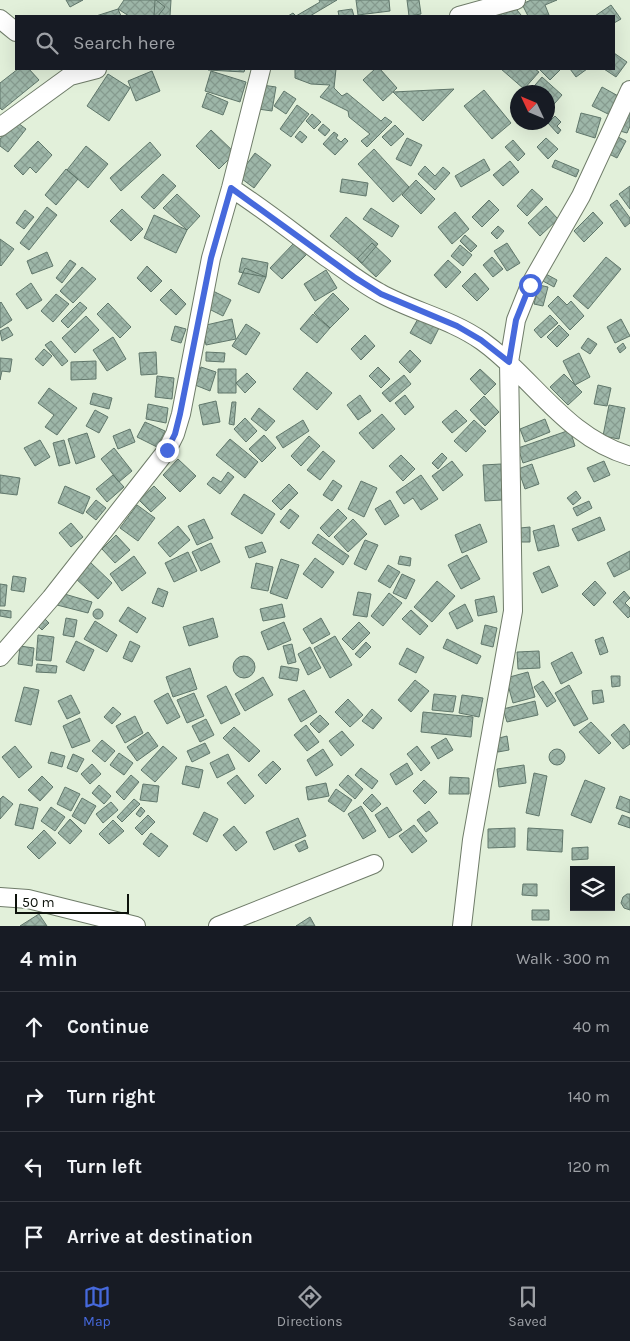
<!DOCTYPE html>
<meta charset="utf-8">
<style>
:root{--surface:#171b24;--page:#20242c;--text:#f1f3f6;--muted:#9ea1a6;--line:#363941;--accent:#4669dc}
body{margin:0;font-family:Karla,sans-serif;background:var(--page);color:var(--text)}
.controls{position:absolute;right:15px;bottom:15px;display:grid;overflow:hidden;border-radius:0px;box-shadow:0 5px 20px #0002}
.controls button{width:45px;height:45px;display:grid;place-items:center;padding:0;border:0;border-bottom:1px solid var(--line);background:var(--surface);color:var(--text);font:25px sans-serif}
.compass{position:absolute;left:510px;top:85px;width:45px;height:45px;border-radius:50%;background:var(--surface);box-shadow:0 5px 20px #0002;rotate:314deg}
.scale{position:absolute;left:15px;bottom:12px;width:114px;box-sizing:border-box;padding-left:5px;border:2px solid #0d120b;border-top:0;font-size:14px;line-height:18px;white-space:nowrap;color:#0d120b;-webkit-text-stroke:4px #fff;paint-order:stroke}
.stop{position:absolute;width:15px;height:15px;margin:-11px;border:4px solid #4669dc;border-radius:50%;background:#fff}
.stop.end{background:#4669dc;border-color:#fff;box-shadow:0 1px 5px #0008}
.list{margin:0;padding:0;list-style:none}
h2{display:flex;justify-content:space-between;align-items:center;height:65px;margin:0;padding:0 20px;font-size:21px}
h2 small{font-size:16px;font-weight:400;color:var(--muted)}
.list li{display:grid;grid-template-columns:32px 1fr auto;gap:15px;align-items:center;box-sizing:border-box;height:70px;padding:0 20px;border-top:1px solid var(--line)}
.list b{display:block;font-size:19px;white-space:nowrap}
.list em{font-size:16px;font-style:normal;color:var(--muted)}
.icon{flex:none;width:28px;height:28px;fill:none;stroke:currentColor;stroke-width:2;stroke-linecap:round;stroke-linejoin:round}
.map{position:relative;flex:none;width:630px;height:926px;overflow:hidden}
.search{position:absolute;background:var(--surface);box-shadow:0 5px 20px #0002;left:15px;right:15px;top:15px;height:55px;display:flex;align-items:center;gap:12px;box-sizing:border-box;padding:0 18px;border-radius:0px;color:var(--muted);font-size:19px}
.sheet{height:345px;background:var(--surface)}
nav{display:flex;justify-content:space-around;align-items:center;box-sizing:border-box;height:70px;border-top:1px solid var(--line);background:var(--surface);font-size:14px;color:var(--muted)}
nav a{display:grid;justify-items:center;gap:2px}
nav .on{color:var(--accent)}
.map>svg:first-child{display:block}
.building{fill:url(#building-cross-hatch);stroke:#60776b}
.lines{fill:none;stroke-linecap:round;stroke-linejoin:round}
.minor-casing{stroke:#6f7c69;stroke-width:20}
.minor{stroke:#fff;stroke-width:18}
.route{stroke:#4669dc;stroke-width:6}
</style>
<div class="map">
<svg width="630" height="926" viewBox="0 0 630 926">
<defs>
<pattern id="building-cross-hatch" width="8" height="8" patternUnits="userSpaceOnUse" patternTransform="scale(1.25)"><rect width="8" height="8" fill="#9db6a8"/><path d="M0 0l8 8M0 8l8-8" fill="none" stroke="#869b8f"/></pattern>
</defs>
<rect width="100%" height="100%" fill="#e2f0da"/>
<path class="building" d="M66,0H83L70,7Z
M124,0H156L165,7L158,16H129L118,9Z
M155,0H171L170,16H154Z
M319,0H337L310,16H288L293,13L296,16L320,2Z
M356,0H389L390,11L358,15Z
M407,0H419L421,14L409,16Z
M531,0H557L545,5L549,15L528,16L522,4Z
M513,5L521,15L520,16H499Z
M611,5L621,19L614,23V16H595Z
M118,9L121,16H96Z
M352,9L354,16H339L338,11Z
M614,53L627,62L616,77L604,69H614Z
M18,69H29L39,80L2,110L0,108V83Z
M208,69H245L244,72L208,70Z
M295,69H336L334,88L342,96L347,93L381,121L385,117L392,122L367,147L361,141L370,134L349,117L348,111L320,97L330,85L311,84L295,78Z
M375,69H380L397,88L383,101L363,80Z
M501,69H535L539,72L524,89Z
M539,69H561L550,80Z
M570,69H587L576,77Z
M152,71L160,91L136,101L128,81Z
M211,71L246,82L240,102L205,91Z
M108,74L130,88L109,121L87,106Z
M542,77L562,95L548,111V92H529Z
M262,85L276,87L272,111L258,109Z
M602,87L620,97L610,115L592,106Z
M454,89L423,121L393,92Z
M484,90L511,123L492,139L464,106Z
M284,91L296,99L286,114L274,106Z
M207,93L228,102L223,115L202,107Z
M297,105L309,114L291,137L280,129Z
M627,112L630,113V126L627,133L620,131Z
M581,113L601,118L595,138L576,132Z
M312,114L321,122L314,129L306,121Z
M555,116L561,122L557,126L561,130L558,134L548,123Z
M14,120L26,129L8,152L0,146V139Z
M323,124L330,130L325,136L318,130Z
M395,125L404,134L391,146L382,137Z
M211,130L235,153L219,169L196,146Z
M300,131L307,137L302,143L295,137Z
M334,132L338,135L336,138L341,142L345,138L348,141L335,155L323,144Z
M618,137L626,141L617,158L609,154Z
M407,138L422,145L411,166L396,159Z
M546,138L558,149L548,159L537,147Z
M513,140L525,154L518,161L505,147Z
M38,141L52,155L36,173L30,167L23,175L14,166Z
M150,142L161,155L121,191L110,178Z
M86,146L108,164L88,188L67,170Z
M374,149L409,187L393,202L358,164Z
M255,153L271,165L254,188L238,176Z
M484,159L490,170L461,187L455,176Z
M555,160L579,170L576,177L552,167Z
M510,161L519,172L503,186L493,175Z
M425,166L435,176L443,167L450,173L435,190L418,174Z
M66,169L78,179L56,205L45,195Z
M163,174L176,186L154,209L141,197Z
M342,179L368,183L366,196L340,192Z
M416,180L435,199L421,214L402,195Z
M630,186V209L619,194Z
M532,189L543,199L527,216L517,206Z
M177,194L200,216L187,230L163,208Z
M489,200L499,210L482,227L472,217Z
M617,200L630,218V223L625,227L610,205Z
M546,206L558,219L540,236L528,223Z
M47,207L57,215L29,250L20,243Z
M371,208L399,226L392,237L363,219Z
M122,209L143,229L131,241L110,221Z
M25,210L34,217L24,229L16,223Z
M455,212L469,229L452,244L438,227Z
M593,212L603,223L584,242L574,231Z
M154,215L187,230L176,253L144,238Z
M346,217L378,244L362,263L330,236Z
M498,226L504,231L497,239L491,233Z
M465,235L477,246L471,252L460,241Z
M0,239L14,249L1,266L0,265Z
M295,242L307,254L282,279L270,268Z
M372,243L391,261L376,277L357,259Z
M507,243L520,263L507,271L494,251Z
M460,245L472,255L463,266L451,256Z
M47,252L53,266L32,274L27,261Z
M492,257L503,269L493,277L483,265Z
M606,257L621,269L588,309L573,296Z
M242,258L268,263L266,277L239,272Z
M70,260L76,264L62,283L56,278Z
M448,260L461,272L446,288L434,275Z
M147,266L162,281L151,292L137,278Z
M82,267L96,279L73,303L60,291Z
M245,268L266,277L259,293L238,284Z
M326,270L337,288L315,301L304,284Z
M475,273L489,289L477,301L462,286Z
M544,273L557,280L554,287L541,280Z
M31,283L42,300L27,309L16,294Z
M539,285L548,287L543,306L534,304Z
M171,289L186,304L176,315L160,300Z
M213,291L231,300L223,316L205,307Z
M333,293L349,309L330,328L314,313Z
M56,294L69,304L53,322L41,311Z
M558,296L567,305L571,301L584,316L570,330L548,306Z
M1,302L12,320L0,328V303Z
M80,302L87,308L68,328L61,321Z
M108,303L131,327L120,338L97,314Z
M313,314L330,328L317,343L300,329Z
M550,315L558,323L541,338L534,330Z
M86,316L99,330L75,353L62,338Z
M419,317L439,328L431,344L410,333Z
M232,319L236,339L206,345L202,326Z
M621,319L630,336L615,343L607,327Z
M246,324L260,333L246,355L232,346Z
M559,325L569,335L557,347L547,337Z
M175,326L186,329L181,343L171,340Z
M8,327L13,335L2,341L0,331Z
M365,335L375,346L361,360L351,349Z
M113,337L126,359L107,371L93,350Z
M588,338L597,344L590,354L581,348Z
M51,341L68,361L62,366L45,345Z
M623,343L626,348L620,353L617,348Z
M44,349L52,356L43,366L35,359Z
M410,350L421,361L410,373L399,362Z
M156,352L157,374L141,375L139,353Z
M206,352L225,353L224,362L206,361Z
M579,353L590,377L575,385L563,361Z
M0,358L12,359L10,372L2,371L0,380Z
M96,361V379L71,380V362Z
M201,367L216,372L210,391L195,385Z
M378,367L390,379L381,388L369,376Z
M218,369H236V393H218Z
M480,369L496,384L485,395L470,379Z
M307,372L332,393L317,410L293,389Z
M247,373L256,382L245,393L236,383Z
M564,374L582,392L568,405L550,387Z
M404,375L411,384L390,402L382,393Z
M157,376L174,378L172,399L155,397Z
M598,385L611,388L607,406L594,404Z
M49,388L77,408L57,435L45,427L54,415L38,403Z
M93,393L112,398L109,409L90,404Z
M360,395L371,411L358,420L347,405Z
M405,395L414,407L405,415L395,403Z
M484,396L499,412L485,426L470,410Z
M216,401L220,422L203,425L199,405Z
M232,402H236L234,425L229,424Z
M148,404L168,408L166,423L146,419Z
M609,405L625,408L619,439L603,436Z
M259,408L275,421L266,431L251,419Z
M95,410L108,417L99,433L86,426Z
M456,410L467,421L452,433L442,422Z
M382,414L395,429L373,449L359,433Z
M245,418L257,431L246,442L234,429Z
M545,419L550,432L525,442L520,429Z
M303,420L309,431L283,448L276,437Z
M474,420L486,431L466,452L454,441Z
M145,422L165,431L157,447L137,437Z
M130,429L135,442L118,449L113,436Z
M570,430L575,446L523,463L518,448Z
M87,433L95,457L76,464L68,439Z
M264,435L276,448L262,462L249,449Z
M309,436L320,446L301,466L291,456Z
M230,439L258,462L245,478L216,455Z
M40,440L50,457L35,466L24,448Z
M64,440L70,463L59,466L53,443Z
M114,448L132,471L119,482L101,459Z
M323,451L335,461L320,480L307,470Z
M442,453L447,458L438,469L432,463Z
M401,455L415,469L403,481L389,466Z
M178,459L196,476L180,492L163,475Z
M452,461L463,475L443,491L432,476Z
M604,461L610,475L594,482L587,468Z
M501,464L502,500L485,501L483,465Z
M532,464L539,484L525,489L518,469Z
M228,472L234,477L220,494L207,484L213,477L221,482Z
M0,475L20,478L17,495L0,493Z
M113,475L124,487L107,502L96,489Z
M421,475L438,499L421,510L413,498L404,504L396,492Z
M333,480L342,486L332,501L323,495Z
M361,481L377,488L364,517L348,509Z
M289,484L298,493L281,510L272,501Z
M65,486L90,497L83,514L58,503Z
M154,486L166,498L151,512L139,500Z
M576,491L581,498L573,505L567,498Z
M244,494L275,514L262,534L231,514Z
M96,500L106,508L96,520L86,512Z
M390,500L399,516L385,525L375,509Z
M589,501L592,508L577,516L573,508Z
M137,505L155,518L138,541L120,528Z
M290,509L299,516L289,529L280,522Z
M338,509L347,518L329,537L320,528Z
M600,517L605,530L578,541L572,529Z
M204,519L213,538L197,545L188,526Z
M353,519L367,534L348,552L334,537Z
M71,523L83,537L71,547L59,533Z
M480,524L487,542L462,553L455,535Z
M554,525L559,546L538,551L533,531Z
M178,526L190,540L170,557L158,543Z
M530,527V542H520V528Z
M318,534L349,556L343,565L312,543Z
M116,535L130,550L115,563L102,549Z
M365,540L378,545L366,570L354,564Z
M262,542L266,552L249,558L245,547Z
M211,543L220,562L201,571L192,552Z
M630,551V569L614,577L607,563Z
M188,552L197,571L174,582L165,563Z
M467,555L480,579L461,589L448,565Z
M134,556L146,573L122,591L110,574Z
M400,556L411,558L410,566L398,564Z
M315,558L334,572L322,588L303,574Z
M281,559L299,565L287,599L270,593Z
M90,562L112,583L98,599L75,578Z
M256,563L273,567L268,591L251,588Z
M388,565L400,572L390,588L378,581Z
M549,566L558,586L542,593L533,573Z
M402,574L415,580L406,599L393,593Z
M13,576L26,578L24,592L11,590Z
M437,581L455,596L432,622L414,607Z
M595,581L606,593L594,606L582,594Z
M0,584L7,585L5,606H0Z
M158,588L168,592L163,607L152,603Z
M624,591L630,598L625,603L630,608V616L628,618L613,602Z
M358,592L371,594L367,617L353,615Z
M61,593L92,602L88,613L57,605Z
M389,593L402,603L383,626L371,616Z
M494,596L497,612L478,616L475,600Z
M282,604L285,617L263,621L260,609Z
M465,604L473,621L457,629L449,613Z
M128,607L146,618L137,633L119,621Z
M93 614a5 5 0 1 1 10 0a5 5 0 1 1-10 0Z
M0,610L11,611V618L0,616Z
M411,610L428,626L420,635L402,619Z
M42,616L49,623L42,630L35,623Z
M66,618L77,620L74,637L63,635Z
M213,618L218,637L189,646L183,627Z
M321,618L330,634L312,644L303,629Z
M95,621L117,635L107,652L84,639Z
M284,622L291,640L268,650L261,632Z
M359,622L370,633L353,650L342,639Z
M485,625L497,628L493,647L481,644Z
M38,635L54,637L51,661L36,660Z
M335,636L352,665L330,678L314,648Z
M603,637L608,652L600,655L595,640Z
M447,639L481,656L477,664L443,648Z
M76,641L94,650L84,671L66,662Z
M130,641L140,646L132,662L123,658Z
M366,642L371,647L360,658L355,654Z
M292,644L296,662L288,664L283,646Z
M20,646L34,648L32,666L18,664Z
M310,647L321,668L308,675L298,654Z
M407,648L424,657L416,673L399,664Z
M539,651L540,668L518,669L517,652Z
M572,652L582,673L561,684L551,663Z
M233 667a11 11 0 1 1 22 0a11 11 0 1 1-22 0Z
M37,664L57,666L56,673L36,672Z
M281,666L299,669L297,681L279,678Z
M190,668L197,689L173,697L166,677Z
M528,672L535,697L513,703L506,678Z
M611,676H620V686L612,687Z
M263,677L273,695L245,711L235,694Z
M415,680L429,691L411,712L398,700Z
M543,681L556,701L547,707L534,687Z
M569,685L588,719L574,726L555,693Z
M226,686L240,714L221,724L207,696Z
M24,687L39,690L31,725L15,721Z
M304,690L317,712L301,722L288,699Z
M602,690L604,702L593,704L592,691Z
M168,693L180,717L167,724L154,701Z
M194,693L204,716L187,723L177,700Z
M434,694L456,696L453,712L432,710Z
M71,695L80,713L67,719L58,701Z
M462,695L483,698L479,717L459,713Z
M348,699L363,715L350,727L335,712Z
M535,701L538,715L507,722L503,709Z
M113,707L121,714L112,724L104,717Z
M372,709L382,718L373,729L362,721Z
M423,712L473,717L471,737L421,732Z
M320,715L329,724L319,733L310,724Z
M135,716L143,733L125,743L116,726Z
M80,718L90,741L72,748L63,726Z
M206,719L214,735L200,742L192,726Z
M591,722L611,743L599,754L579,732Z
M624,724L630,732V744L623,749L611,735Z
M306,725L319,742L307,751L294,735Z
M234,727L260,751L249,762L223,738Z
M342,731L354,745L341,756L329,741Z
M148,732L158,746L137,761L127,747Z
M507,736L509,750L498,752L495,739Z
M446,738L453,750L438,759L431,747Z
M102,740L115,751L105,762L92,751Z
M205,743L210,753L192,762L187,751Z
M15,746L32,767L19,778L2,757Z
M163,746L177,758L155,782L141,770Z
M417,746L430,763L421,771L407,754Z
M323,749L333,765L316,776L307,760Z
M549 757a8 8 0 1 1 16 0a8 8 0 1 1-16 0Z
M51,752L65,756L62,767L48,763Z
M119,753L133,763L124,775L110,765Z
M73,754L84,759L77,772L67,768Z
M228,754L235,769L217,778L210,763Z
M273,761L281,769L266,784L258,775Z
M407,763L413,774L396,785L390,774Z
M92,764L101,774L90,784L81,774Z
M524,765L526,783L499,787L497,769Z
M186,766L203,770L199,788L182,784Z
M361,768L378,781L372,789L355,775Z
M534,773L547,776L539,816L526,813Z
M131,775L139,782L124,800L116,792Z
M237,775L254,796L245,804L227,783Z
M348,775L363,789L355,799L339,785Z
M42,776L53,787L40,801L28,790Z
M450,777L469,778V794H449Z
M424,780L437,792L425,804L413,791Z
M585,780L605,788L591,823L571,815Z
M326,783L329,796L308,800L306,787Z
M143,784L159,786L157,802L140,800Z
M99,785L111,796L104,804L92,793Z
M65,787L80,794L71,811L57,804Z
M336,789L352,800L344,812L328,801Z
M372,794L381,804L372,812L363,803Z
M3,796L13,804L0,819V799Z
M620,796L630,800V813L616,808Z
M82,798L96,806L85,824L72,816Z
M134,799L140,804L122,822L117,817Z
M111,802L118,810L103,823L96,814Z
M20,804L38,808L33,829L15,825Z
M361,806L376,831L363,839L348,814Z
M51,807L65,817L55,831L41,821Z
M141,807L145,811L140,817L136,814Z
M387,807L402,830L389,838L375,815Z
M429,811L438,823L426,832L417,820Z
M204,812L218,819L207,842L193,834Z
M148,815L155,822L142,835L135,828Z
M622,815L630,818V828L618,824Z
M298,818L306,836L274,850L266,832Z
M70,819L82,831L70,844L58,833Z
M113,820L124,831L109,844L99,834Z
M414,825L427,841L412,853L399,836Z
M234,826L247,842L236,851L223,835Z
M515,828V847L488,848V829Z
M528,828L563,830L562,852L527,850Z
M44,830L56,843L39,859L27,847Z
M151,833L168,846L159,857L143,844Z
M305,840L308,848L299,852L295,845Z
M588,847V859L572,860V848Z
M523,884H537V896L522,895Z
M627,894H630V910L624,908L621,903L623,897Z
M532,910H549V920H532Z
M39,914L47,926H20Z
M310,917L315,926H296Z"/>
<g class="lines">
<defs>
<path id="minor" d="M459,16L516,0
M0,19L16,32
M0,127L70,76L97,69
M231,188C264,209 295,234 326,257C344,269 361,283 380,293C412,311 451,319 482,341C534,378 565,437 630,456
M0,657L51,598L167,450L175,434L181,414L211,258L231,188L261,69
M0,897L28,899L136,926
M218,926L374,864
M462,926L472,840L513,611L509,362L516,320L530,285L581,196L630,90"/>
</defs>
<use href="#minor" class="minor-casing"/>
<use href="#minor" class="minor"/>
</g>
<g class="lines">
<path class="route" d="M167,450L175,434L180,414L211,258L231,188L354,277L381,294L457,326L481,340L509,362L516,320L530,285"/>
</g>
</svg>
<div class="controls">
<button><svg class="icon" aria-label="layers" viewBox="0 0 24 24"><path d="M12 4l9 5-9 5-9-5zM3 14l9 5 9-5"/></svg></button>
</div>
<svg class="compass" viewBox="-18 -18 36 36"><path d="M0-13l5 13h-10z" fill="#e53935"/><path d="M0 13l5-13h-10z" fill="#9ea1a6"/></svg>
<div class="scale">50 m</div>
<div class="stop" style="left:530px;top:285px"></div>
<div class="stop end" style="left:167px;top:450px"></div>
<div class="search"><svg class="icon" aria-label="search" viewBox="0 0 24 24"><circle cx="10" cy="10" r="6"/><path d="M15 15l6 6"/></svg>Search here</div>
</div>
<section class="sheet">
<h2>4 min<small>Walk · 300 m</small></h2>
<ul class="list">
<li><svg class="icon" aria-label="ahead" viewBox="0 0 24 24"><path d="M12 20V5M6 11l6-6 6 6"/></svg><div><b>Continue</b></div><em>40 m</em></li>
<li><svg class="icon" aria-label="right" viewBox="0 0 24 24"><path d="M7 20v-9h11M14 6l5 5-5 5"/></svg><div><b>Turn right</b></div><em>140 m</em></li>
<li><svg class="icon" aria-label="left" viewBox="0 0 24 24"><path d="M17 20v-9H6M10 6l-5 5 5 5"/></svg><div><b>Turn left</b></div><em>120 m</em></li>
<li><svg class="icon" aria-label="arrive" viewBox="0 0 24 24"><path d="M6 21V4h12l-3 4 3 4H6"/></svg><div><b>Arrive at destination</b></div></li>
</ul>
</section>
<nav>
<a class="on"><svg class="icon" aria-label="map" viewBox="0 0 24 24"><path d="M3 6l6-2 6 2 6-2v14l-6 2-6-2-6 2zM9 4v14M15 6v14"/></svg>Map</a>
<a><svg class="icon" aria-label="directions" viewBox="0 0 24 24"><path d="M12 3l9 9-9 9-9-9zM9 14v-3h6M13 9l2 2-2 2"/></svg>Directions</a>
<a><svg class="icon" aria-label="saved" viewBox="0 0 24 24"><path d="M7 4h10v16l-5-4-5 4z"/></svg>Saved</a>
</nav>
